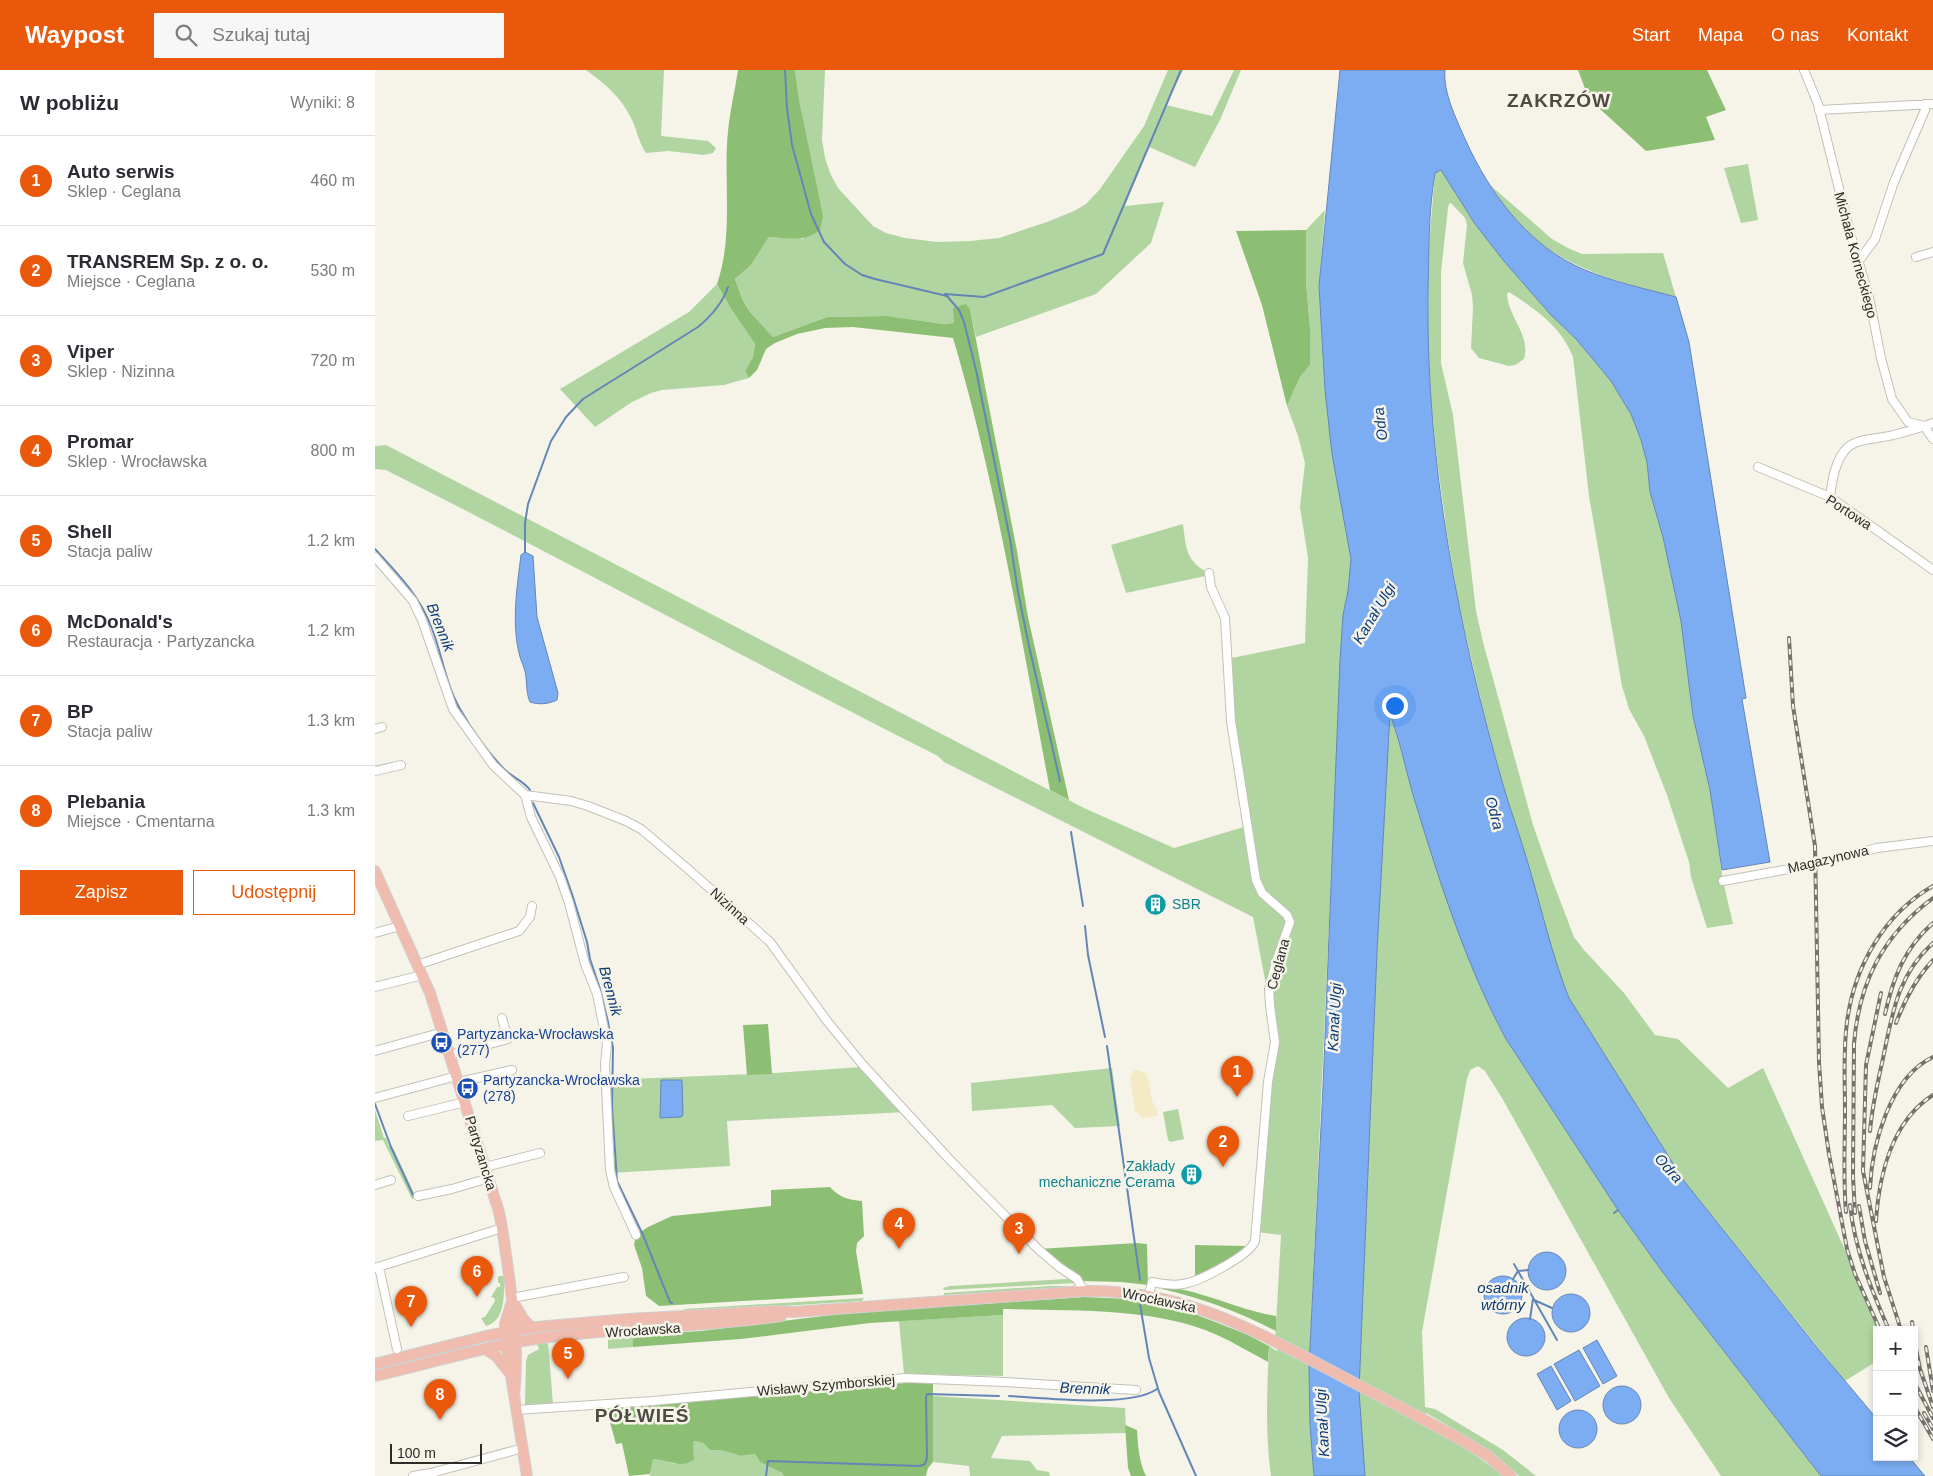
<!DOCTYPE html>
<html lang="pl">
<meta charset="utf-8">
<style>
:root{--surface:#fff;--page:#f7f7f7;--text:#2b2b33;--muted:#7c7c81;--line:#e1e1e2;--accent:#ea580c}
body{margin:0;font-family:Helvetica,sans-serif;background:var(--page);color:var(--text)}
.controls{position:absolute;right:15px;bottom:15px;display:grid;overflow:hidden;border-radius:0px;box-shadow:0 2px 8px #0003}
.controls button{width:45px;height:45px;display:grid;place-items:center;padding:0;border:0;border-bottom:1px solid var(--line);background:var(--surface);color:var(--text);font:25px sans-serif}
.scale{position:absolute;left:15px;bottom:12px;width:92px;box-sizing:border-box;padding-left:5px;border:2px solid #2c2b27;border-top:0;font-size:14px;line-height:18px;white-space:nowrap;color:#2c2b27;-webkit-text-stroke:4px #f6f4e9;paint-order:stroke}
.you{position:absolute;left:1019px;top:635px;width:18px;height:18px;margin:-12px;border:4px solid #fff;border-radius:50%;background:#1a73e8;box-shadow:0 0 0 8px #1a73e833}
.badge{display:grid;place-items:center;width:32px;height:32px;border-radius:50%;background:var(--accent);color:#fff;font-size:16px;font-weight:700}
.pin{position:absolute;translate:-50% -41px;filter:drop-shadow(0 1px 2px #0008)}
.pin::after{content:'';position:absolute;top:26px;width:18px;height:15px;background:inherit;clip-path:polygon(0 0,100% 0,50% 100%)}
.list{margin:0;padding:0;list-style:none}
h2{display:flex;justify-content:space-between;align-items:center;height:65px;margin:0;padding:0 20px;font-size:21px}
h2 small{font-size:16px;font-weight:400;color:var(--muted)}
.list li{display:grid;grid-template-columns:32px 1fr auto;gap:15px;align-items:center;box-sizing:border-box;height:90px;padding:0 20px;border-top:1px solid var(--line)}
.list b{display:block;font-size:19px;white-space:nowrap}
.list p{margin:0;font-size:16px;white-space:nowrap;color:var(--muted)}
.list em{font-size:16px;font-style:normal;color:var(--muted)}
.actions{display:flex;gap:10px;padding:15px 20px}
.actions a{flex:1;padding:11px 0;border:1px solid var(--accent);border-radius:0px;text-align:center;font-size:18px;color:var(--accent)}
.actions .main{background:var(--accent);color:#fff}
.icon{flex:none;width:28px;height:28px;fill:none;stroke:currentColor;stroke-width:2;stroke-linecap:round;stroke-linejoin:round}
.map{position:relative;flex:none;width:1558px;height:1406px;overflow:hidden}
header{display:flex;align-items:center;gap:30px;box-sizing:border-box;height:70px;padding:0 25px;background:var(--accent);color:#fff}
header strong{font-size:24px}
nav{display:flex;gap:28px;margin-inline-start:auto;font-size:18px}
.search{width:350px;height:45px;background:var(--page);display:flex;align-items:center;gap:12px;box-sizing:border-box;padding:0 18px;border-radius:0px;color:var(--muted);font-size:19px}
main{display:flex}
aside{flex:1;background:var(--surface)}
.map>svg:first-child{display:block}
.green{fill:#b1d5a1}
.forest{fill:#8cbf74}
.sand{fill:#f4eac5}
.water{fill:#7cadf3;stroke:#6486b6}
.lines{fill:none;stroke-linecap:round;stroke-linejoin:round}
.stream{stroke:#6486b6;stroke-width:2}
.minor-casing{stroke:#c3c1b6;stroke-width:10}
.major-casing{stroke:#d1d0cf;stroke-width:12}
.minor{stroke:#fff;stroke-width:8}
.major{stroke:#efbcaf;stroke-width:10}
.rail-casing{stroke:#75736d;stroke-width:4}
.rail{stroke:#f6f4e9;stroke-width:2;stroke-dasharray:5.5;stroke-linecap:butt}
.labels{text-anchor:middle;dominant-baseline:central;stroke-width:5;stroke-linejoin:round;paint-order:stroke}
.street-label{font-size:14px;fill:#2c2b27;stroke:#f6f4e9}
.culture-label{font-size:14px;fill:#0d838f;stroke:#f6f4e9;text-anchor:start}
.transit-label{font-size:14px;fill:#164399;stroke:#f6f4e9;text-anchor:start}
.water-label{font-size:15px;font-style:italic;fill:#0c3b79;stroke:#f6f4e9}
.district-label{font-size:19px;font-weight:bold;letter-spacing:1px;fill:#4d4b42;stroke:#f6f4e9}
</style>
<header>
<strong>Waypost</strong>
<div class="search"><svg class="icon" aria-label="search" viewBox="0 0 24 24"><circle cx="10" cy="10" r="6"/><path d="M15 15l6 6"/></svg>Szukaj tutaj</div>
<nav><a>Start</a><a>Mapa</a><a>O nas</a><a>Kontakt</a></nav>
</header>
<main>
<aside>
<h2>W pobliżu<small>Wyniki: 8</small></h2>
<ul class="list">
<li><span class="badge">1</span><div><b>Auto serwis</b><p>Sklep · Ceglana</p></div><em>460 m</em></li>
<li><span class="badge">2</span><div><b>TRANSREM Sp. z o. o.</b><p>Miejsce · Ceglana</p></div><em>530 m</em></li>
<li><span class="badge">3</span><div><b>Viper</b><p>Sklep · Nizinna</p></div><em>720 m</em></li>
<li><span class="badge">4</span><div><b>Promar</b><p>Sklep · Wrocławska</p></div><em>800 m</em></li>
<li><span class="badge">5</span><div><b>Shell</b><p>Stacja paliw</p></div><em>1.2 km</em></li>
<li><span class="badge">6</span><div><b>McDonald's</b><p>Restauracja · Partyzancka</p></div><em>1.2 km</em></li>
<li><span class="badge">7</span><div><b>BP</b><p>Stacja paliw</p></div><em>1.3 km</em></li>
<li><span class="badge">8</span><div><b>Plebania</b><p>Miejsce · Cmentarna</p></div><em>1.3 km</em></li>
</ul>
<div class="actions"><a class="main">Zapisz</a><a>Udostępnij</a></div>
</aside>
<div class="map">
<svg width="1558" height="1406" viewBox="0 0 1558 1406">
<rect width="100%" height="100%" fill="#f6f4e9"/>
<path class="green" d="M211,0H289L286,66L333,71L341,78L338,83L329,85L293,81L271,83C263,71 262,59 256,48C246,27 229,13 211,0Z
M420,0H450L447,70L450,88L455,103L463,118L498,156L511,163L530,168L562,172L595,171L624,168L672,152L699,141L711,134L725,119L769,56L793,0H808L791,35L837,46L859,0H866L845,50L820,97L774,77L750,136L789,132L776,173L721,224L601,267L595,239L591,234L579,253L568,254L511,246L452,247L398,267L375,242L368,231L360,209L376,195L394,167L428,169L425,35Z
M1373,94L1383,150L1366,153L1349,98Z
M1066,100L1100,154L1128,190L1175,244L1201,269L1236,311L1256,344L1266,370L1272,392L1275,422L1288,467L1306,551L1318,646L1335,720L1348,811L1358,854L1332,858L1316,807L1314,792L1292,725L1269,666L1254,639L1247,616L1214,426L1198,287C1186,256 1160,239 1134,222L1132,224C1133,247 1156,265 1149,289L1140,295L1134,296L1104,288L1096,278L1098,237L1097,225L1088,193L1092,155L1090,148L1076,133L1074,134L1073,138L1066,202V293L1078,345L1101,541L1108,572L1158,755L1178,812L1199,867L1209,880L1249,923L1280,965L1303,969L1353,1018L1388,998L1506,1260H1502V1291L1470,1311L1309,1111L1212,958L1194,928L1183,902L1152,790L1129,719L1108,639L1084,535L1072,463L1062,389L1055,320L1053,258L1054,176L1060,103Z
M1115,115L1177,169L1193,178L1207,184L1288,183L1301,227C1244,212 1184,198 1143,152C1132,141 1124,127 1115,115Z
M950,140L944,216L950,320L976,489L973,521L968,545L934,1297L935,1355L939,1406H896C890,1363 892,1320 894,1276L902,1281V1273L900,1272L906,1165L882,1162L899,981L895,936L878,847L569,692L563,686C378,593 196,493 11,400L0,399V376L11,375L709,738L799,778L872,756L852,589L930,573L933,488L925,437L930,393L923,366L912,336L925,307L935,295V259L931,212V160Z
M342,214L356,239L380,274L378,287L370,301L374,308L349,315L287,320L276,323L257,332L220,357L185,319L314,242Z
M808,454C811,478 811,492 834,503L835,505L751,523L736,475Z
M1015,642C1030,696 1046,750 1064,803C1082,860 1102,916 1131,969L1243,1140L1289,1204L1446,1406H1346L1294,1328L1127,1028L1110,1001L1103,996L1095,1000L1092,1009L1047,1262L1050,1337L1060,1339L1128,1380L1161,1406H1144C1116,1380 1084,1362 1051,1343L1049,1354L1081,1372L1130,1406H990L984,1321L1002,882Z
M486,997L532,1042L352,1051L355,1096L235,1103L231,1010L399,1003Z
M737,998L745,1056L700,1058L677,1035L597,1041L596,1013Z
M803,1039L809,1069L796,1072L793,1070L788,1042Z
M0,1040L9,1068H11L14,1076H17L41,1127L37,1129L8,1070L0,1071Z
M125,1206H129C129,1224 131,1251 111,1256L106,1248L110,1247L120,1231L119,1228L116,1227L122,1217H125V1213H123V1207Z
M691,1209L700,1210L702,1213L569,1220L568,1218L575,1216Z
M675,1216H703V1217L569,1225V1223Z
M489,1228L487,1231L309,1242V1239Z
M628,1245V1306L529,1304L524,1251Z
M258,1265V1277L233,1279V1270L239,1266Z
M173,1272L178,1334L152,1336L150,1335L151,1291L153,1285L164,1279L162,1274Z
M558,1326L750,1338L751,1363L627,1366L616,1388L655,1391L662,1400L674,1402L675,1406H595L594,1396L558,1392Z
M319,1371L328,1373L335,1380H346L366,1386L380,1384L385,1392L407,1403L409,1406H275L277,1389H286L300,1394L318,1375Z"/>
<path class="forest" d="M363,0H420L425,35L448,146L445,160C429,173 413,168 394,167L376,195L360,209L368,231L375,242L398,267L452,247L512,246L568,254L579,253L578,238L591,234L595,239L642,481L653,547L694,730L675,720C646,569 622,416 578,268L478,257L450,258L422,264L400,273L391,279L382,300L374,308L370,301L378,287L380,274L356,239L342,214C359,165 348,111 353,61C355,41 360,20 363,0Z
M1203,0H1332L1351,40L1331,47L1340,70L1271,81L1214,29Z
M931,160V212L935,259V295L925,307L912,336L887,235L861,161Z
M393,954L397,1004L372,1005L368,955Z
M455,1117C464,1127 473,1130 487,1131L489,1166L482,1173L481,1181L488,1224L284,1236L271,1226L267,1198L259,1175L261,1165L273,1157L297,1146L396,1136V1120Z
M762,1173L772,1174L773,1215L746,1212L708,1211L663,1179Z
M820,1175L870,1176L863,1185L820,1206Z
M791,1217C829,1221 863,1240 901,1246V1261C864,1242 827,1228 787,1219Z
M709,1227L755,1229L769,1231L806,1242L817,1243L871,1264L894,1276L893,1292C876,1283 860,1273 842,1265C781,1237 699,1241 633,1239H628V1245L495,1253L366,1269L258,1277V1265L326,1261L473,1243Z
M530,1313H558V1392L553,1398L551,1406H409L407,1403L385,1392L380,1384L366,1386L346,1380H335L328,1373L319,1371L318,1376L319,1389C306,1400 292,1389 278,1389L275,1404L254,1406L247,1373L241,1374L231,1338L397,1325Z
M750,1355L762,1360C763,1376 764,1392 771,1406H756L753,1398Z"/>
<path class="sand" d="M764,1000L772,1004L777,1031L781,1037L783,1046L768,1048L760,1041L755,1007L758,1001Z"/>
<path class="water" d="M965,0H1070C1068,23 1081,48 1090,69C1115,124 1153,176 1210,200C1239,212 1271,219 1301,227L1314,272L1371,628L1367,629L1395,792L1347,800L1335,720L1318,646L1306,551L1288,467L1275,422L1272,392L1266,370L1256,344L1236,311L1201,269L1175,244L1128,190L1100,154L1066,100L1060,103C1053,144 1054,185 1053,226C1051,392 1083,559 1129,718C1136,742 1145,766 1152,790C1166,836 1176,883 1194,928L1309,1111L1444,1280L1502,1349V1387H1534L1550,1406H1446L1289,1204L1243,1140L1131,969C1090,893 1064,810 1039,728C1031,701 1025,671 1015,644L1002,882L984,1321L990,1406H939L935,1355L934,1297L948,1017L965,591L968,545L973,521L976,489L957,384L950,320L944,216Z
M150,482L158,486L162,547L183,623L182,630C174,634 164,635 155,632C150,621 153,609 149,598C148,594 146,591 145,587C136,554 142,518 146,485Z
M286,1010H307L308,1045L306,1047L285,1048Z
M1153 1201a19 19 0 1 1 38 0a19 19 0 1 1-38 0Z
M1109 1225a19 19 0 1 1 38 0a19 19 0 1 1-38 0Z
M1177 1243a19 19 0 1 1 38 0a19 19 0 1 1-38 0Z
M1132 1267a19 19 0 1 1 38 0a19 19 0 1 1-38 0Z
M1222,1270L1242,1306L1228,1314L1208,1278Z
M1204,1280L1225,1316L1200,1331L1179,1294Z
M1176,1296L1196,1331L1182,1340L1162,1304Z
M1228 1335a19 19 0 1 1 38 0a19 19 0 1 1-38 0Z
M1184 1359a19 19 0 1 1 38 0a19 19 0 1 1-38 0Z"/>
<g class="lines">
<path class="stream" d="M410,0L412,38L417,75L436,144L449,172L470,194L487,205L500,209L572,226L584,240L589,252L601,300L635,469L643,522L654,576L685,711
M570,224L609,227L728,184L806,0
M0,479C22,503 44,525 56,556C67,583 70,613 85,639C97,660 112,681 128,698C136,707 148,710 155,720
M150,482V453L153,434L176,371L191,347L208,329L323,257C335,247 348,232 353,217
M158,733L184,787L197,824L212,872L215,889L225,919L233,952L238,978L237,1037L242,1111L268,1165L295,1232L297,1233
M696,762L708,836
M710,856L713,885L730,967
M732,976L765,1210
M0,1034L16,1077L38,1125
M1239,1143L1243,1140
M1139,1194L1182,1270
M1138,1209L1143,1201L1153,1200
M1159,1230L1177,1238
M765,1234L774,1288L784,1322L821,1406
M1155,1249L1158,1229
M634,1326C669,1328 755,1338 782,1319
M391,1406L393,1391L545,1396L550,1394L552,1388L551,1327L552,1324L624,1326"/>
<defs>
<path id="minor" d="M1429,0L1443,34L1475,163L1494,227L1506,288L1517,329L1533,352L1549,356
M1444,40L1558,34
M1541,187L1558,182
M1483,192L1500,169L1519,112L1550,40V34
M1549,356L1558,369
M1383,397L1455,427L1558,500
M1455,427C1457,411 1460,389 1473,377C1484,368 1504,369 1518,365C1531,362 1545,358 1558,353
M0,487L38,531L47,550L78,639L118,695L150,725L196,731L213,736L251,751L266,759L313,799L395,872L452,951L488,995L575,1090L663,1179L684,1197L702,1209L709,1221
M0,659L7,657
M0,701L26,695
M150,725L156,747L185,807L194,833L210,894L222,924L232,974L230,995L235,1100L239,1117L261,1165
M1348,811L1425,797L1502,778L1558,771
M0,863L25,856
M42,895L144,861L155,847L157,836
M0,917L47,905
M0,981L68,962
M75,985L133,969L127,948
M84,1012L137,1000
M0,1028L82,1006
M33,1046L90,1032
M110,1097L165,1083
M0,1115L16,1110
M43,1126L77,1119L114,1108
M4,1197L22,1279
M0,1198L127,1158
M774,1225L777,1212C787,1214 798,1216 808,1214C824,1212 875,1185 880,1171L893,1012L900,972L895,936L894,919L901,892L915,852L912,845L887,823L881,810L856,651L850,548L836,517L834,503
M137,1228L249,1207
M141,1340L278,1331L530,1308L630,1312L761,1320
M38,1406L56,1403L148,1378"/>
<path id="major" d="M0,801L55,923L124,1142C130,1171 133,1200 137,1229C140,1262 143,1292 139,1325
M137,1231L130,1254L133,1287L152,1406
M140,1235L149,1250L157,1258
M110,1279L121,1286L134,1302
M0,1294L111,1266L161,1257L253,1249L398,1241L419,1242L709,1221C805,1219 873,1257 955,1300C1000,1324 1045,1347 1090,1372L1113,1386L1136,1406
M0,1306C56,1293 111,1276 167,1268C247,1257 327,1258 406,1246"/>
</defs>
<use href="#minor" class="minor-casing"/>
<use href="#major" class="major-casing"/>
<use href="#minor" class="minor"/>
<use href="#major" class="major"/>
<defs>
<path id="rail" d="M1414,568L1418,636L1440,776L1444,992L1447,1037L1454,1084L1472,1179L1480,1204L1505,1260
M1506,923L1491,995L1488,1101L1509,1207L1526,1260
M1510,944C1518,908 1530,877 1558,853
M1521,953C1530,929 1541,908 1558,890
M1495,1061C1497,1038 1502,1015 1507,993C1517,947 1521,906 1558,873
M1495,1118C1497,1074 1515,1007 1558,987
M1475,1135C1480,1180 1496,1219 1514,1260
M1484,1136L1490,1171L1505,1223
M1471,1142C1468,1109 1470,1074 1470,1040C1470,1011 1468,981 1472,952C1479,897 1509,844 1558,816
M1480,1143L1478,1106L1479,974C1484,912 1508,865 1558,828
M1501,1151C1504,1105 1517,1051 1558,1025
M1537,1252L1538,1260
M1539,1269L1545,1299L1558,1337
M1551,1277L1558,1321
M1539,1312L1558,1348
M1539,1336L1558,1369
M1549,1343L1558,1359"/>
</defs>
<use href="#rail" class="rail-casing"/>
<use href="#rail" class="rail"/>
</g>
<defs>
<symbol id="building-disc" viewBox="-11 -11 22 22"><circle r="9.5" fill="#0f9aa8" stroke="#f6f4e9"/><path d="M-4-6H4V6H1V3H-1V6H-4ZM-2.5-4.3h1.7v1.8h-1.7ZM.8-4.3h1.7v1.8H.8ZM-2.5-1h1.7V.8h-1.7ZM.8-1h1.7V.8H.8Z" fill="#fff"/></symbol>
<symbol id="bus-disc" viewBox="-11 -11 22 22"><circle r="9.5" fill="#1a4fb4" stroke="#f6f4e9"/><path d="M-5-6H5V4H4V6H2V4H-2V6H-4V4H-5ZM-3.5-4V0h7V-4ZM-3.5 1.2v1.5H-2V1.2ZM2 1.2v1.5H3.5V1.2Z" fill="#fff"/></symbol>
</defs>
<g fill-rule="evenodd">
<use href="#building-disc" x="768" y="822" width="25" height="25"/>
<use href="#bus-disc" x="54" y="960" width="25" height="25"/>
<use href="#bus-disc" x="80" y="1006" width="25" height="25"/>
<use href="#building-disc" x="804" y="1092" width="25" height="25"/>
</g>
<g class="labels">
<g class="street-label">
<text transform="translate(1481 185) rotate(75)">Michała Korneckiego</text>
<text transform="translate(1474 442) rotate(33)">Portowa</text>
<text transform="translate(1453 789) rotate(-13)">Magazynowa</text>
<text transform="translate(355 836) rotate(42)">Nizinna</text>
<text transform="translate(903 894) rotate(-75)">Ceglana</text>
<text transform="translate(106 1083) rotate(73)">Partyzancka</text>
<text transform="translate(784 1230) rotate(12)">Wrocławska</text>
<text transform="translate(268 1260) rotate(-4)">Wrocławska</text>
<text transform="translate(451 1315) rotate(-5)">Wisławy Szymborskiej</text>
</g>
<g class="culture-label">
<text x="797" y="834">SBR</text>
<text x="800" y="1096" text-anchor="end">Zakłady<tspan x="800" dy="16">mechaniczne Cerama</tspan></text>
</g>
<g class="transit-label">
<text x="82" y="964">Partyzancka-Wrocławska<tspan x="82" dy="16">(277)</tspan></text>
<text x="108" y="1010">Partyzancka-Wrocławska<tspan x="108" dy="16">(278)</tspan></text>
</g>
<g class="water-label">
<text transform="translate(1005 354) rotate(-97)">Odra</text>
<text transform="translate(999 543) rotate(-59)">Kanał Ulgi</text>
<text transform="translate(66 557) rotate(68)">Brennik</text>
<text transform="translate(1120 743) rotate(75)">Odra</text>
<text transform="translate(236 921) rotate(75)">Brennik</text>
<text transform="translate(959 947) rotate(-87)">Kanał Ulgi</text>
<text transform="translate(1294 1098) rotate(48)">Odra</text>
<text x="1128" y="1217">osadnik<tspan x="1128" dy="17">wtórny</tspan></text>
<text transform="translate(710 1318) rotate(2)">Brennik</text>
<text transform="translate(947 1353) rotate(-93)">Kanał Ulgi</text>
</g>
<g class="district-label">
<text x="1184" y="30">ZAKRZÓW</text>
<text x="267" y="1345">PÓŁWIEŚ</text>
</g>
</g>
</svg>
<div class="controls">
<button>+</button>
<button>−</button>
<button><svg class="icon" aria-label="layers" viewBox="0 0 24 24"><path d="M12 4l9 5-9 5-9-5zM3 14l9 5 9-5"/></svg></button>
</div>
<div class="scale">100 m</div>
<div class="you"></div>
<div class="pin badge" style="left:862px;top:1027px">1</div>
<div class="pin badge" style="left:848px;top:1097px">2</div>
<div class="pin badge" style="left:644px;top:1184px">3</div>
<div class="pin badge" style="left:524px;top:1179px">4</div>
<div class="pin badge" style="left:193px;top:1309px">5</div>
<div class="pin badge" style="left:102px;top:1227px">6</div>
<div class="pin badge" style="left:36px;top:1257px">7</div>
<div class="pin badge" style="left:65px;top:1350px">8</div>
</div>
</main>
